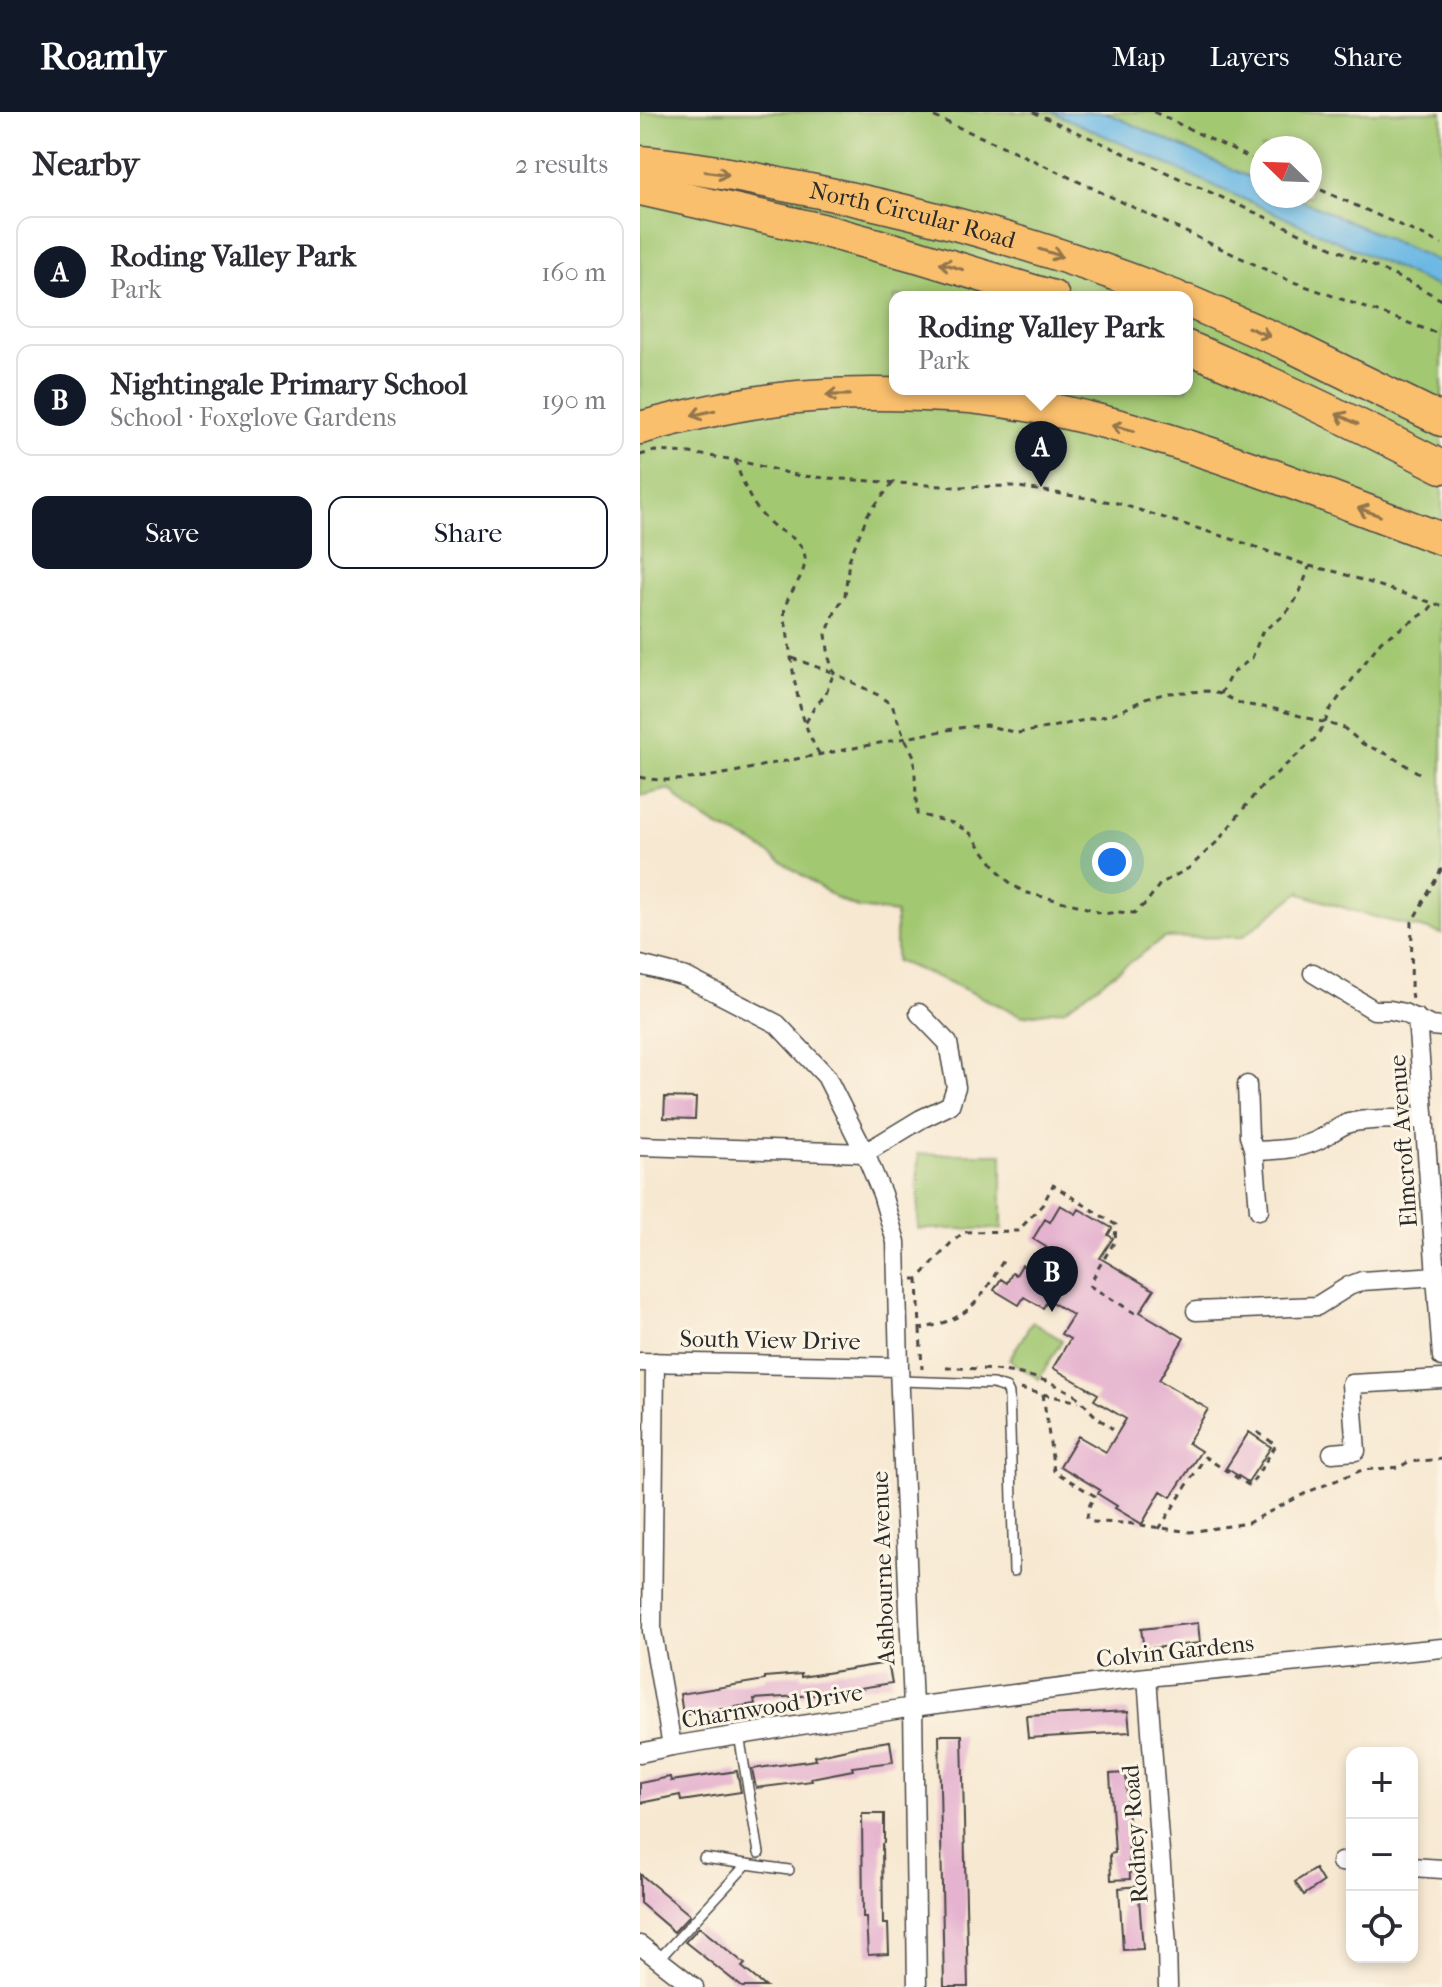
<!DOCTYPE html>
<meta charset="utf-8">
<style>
:root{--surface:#fff;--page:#f7f7f7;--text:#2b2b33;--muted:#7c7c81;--line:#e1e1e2;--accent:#111827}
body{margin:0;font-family:"IM FELL French Canon",serif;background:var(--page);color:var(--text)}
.controls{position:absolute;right:24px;bottom:24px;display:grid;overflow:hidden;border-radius:16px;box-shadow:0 4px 12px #0003}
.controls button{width:72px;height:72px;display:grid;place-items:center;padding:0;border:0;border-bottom:2px solid var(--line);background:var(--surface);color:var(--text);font:40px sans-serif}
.compass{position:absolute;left:610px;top:24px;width:72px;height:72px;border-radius:50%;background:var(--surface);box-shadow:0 4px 12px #0003;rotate:293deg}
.you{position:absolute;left:472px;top:750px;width:28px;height:28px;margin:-20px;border:6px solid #fff;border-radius:50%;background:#1a73e8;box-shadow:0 0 0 12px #1a73e833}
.badge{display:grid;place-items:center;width:52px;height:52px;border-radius:50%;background:var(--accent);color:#fff;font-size:26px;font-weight:700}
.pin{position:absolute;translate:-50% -66px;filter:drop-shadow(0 2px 4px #0008)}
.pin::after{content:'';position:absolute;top:42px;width:28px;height:24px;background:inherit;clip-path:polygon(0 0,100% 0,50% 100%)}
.popup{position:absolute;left:249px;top:179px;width:304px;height:104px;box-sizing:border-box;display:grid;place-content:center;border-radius:16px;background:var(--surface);filter:drop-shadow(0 2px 6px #0005);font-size:26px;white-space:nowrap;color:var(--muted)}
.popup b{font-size:30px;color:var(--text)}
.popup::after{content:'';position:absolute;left:50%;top:100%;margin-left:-16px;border:16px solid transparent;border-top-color:var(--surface)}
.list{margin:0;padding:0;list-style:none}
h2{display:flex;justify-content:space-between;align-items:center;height:104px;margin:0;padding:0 32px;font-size:34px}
h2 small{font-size:26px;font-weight:400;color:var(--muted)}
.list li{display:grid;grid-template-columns:52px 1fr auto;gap:24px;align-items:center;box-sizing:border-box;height:112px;margin:0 16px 16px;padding:0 16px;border:2px solid var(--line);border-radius:16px}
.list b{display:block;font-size:30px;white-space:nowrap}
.list p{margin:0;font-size:26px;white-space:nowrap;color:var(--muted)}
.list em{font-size:26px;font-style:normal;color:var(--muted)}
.actions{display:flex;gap:16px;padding:24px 32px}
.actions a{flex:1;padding:18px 0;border:2px solid var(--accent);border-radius:16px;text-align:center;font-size:28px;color:var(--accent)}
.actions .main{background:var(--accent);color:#fff}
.icon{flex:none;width:44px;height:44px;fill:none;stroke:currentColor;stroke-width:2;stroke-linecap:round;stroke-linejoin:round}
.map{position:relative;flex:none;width:802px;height:1875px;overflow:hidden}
header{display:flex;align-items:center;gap:48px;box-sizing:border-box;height:112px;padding:0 40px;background:var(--accent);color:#fff}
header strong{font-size:38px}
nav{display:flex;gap:44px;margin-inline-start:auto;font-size:28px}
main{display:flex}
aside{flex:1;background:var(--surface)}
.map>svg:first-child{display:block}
.green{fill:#a3c872;stroke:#677a4e;stroke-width:2;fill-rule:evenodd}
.water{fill:#6ab8e4;stroke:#4a7288;stroke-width:2}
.building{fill:#e5b2cf}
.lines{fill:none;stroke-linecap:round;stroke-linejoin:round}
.lane-casing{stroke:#4a4744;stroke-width:12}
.street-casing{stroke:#4a4744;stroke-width:21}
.highway-casing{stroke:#4a4744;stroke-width:35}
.path{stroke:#4a4744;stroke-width:3;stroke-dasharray:6 6;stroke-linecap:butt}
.lane{stroke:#fff;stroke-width:9}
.street{stroke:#fff;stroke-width:18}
.highway{stroke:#f9bf6d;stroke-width:32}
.oneway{stroke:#92754c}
.labels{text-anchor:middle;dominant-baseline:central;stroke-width:6;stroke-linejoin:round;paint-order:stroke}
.street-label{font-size:24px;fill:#2b2b2b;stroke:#fcf5e5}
</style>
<header>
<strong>Roamly</strong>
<nav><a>Map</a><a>Layers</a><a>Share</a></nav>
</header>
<main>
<aside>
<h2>Nearby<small>2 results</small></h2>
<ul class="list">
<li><span class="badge">A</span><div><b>Roding Valley Park</b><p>Park</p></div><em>160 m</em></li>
<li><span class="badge">B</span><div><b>Nightingale Primary School</b><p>School · Foxglove Gardens</p></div><em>190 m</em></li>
</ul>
<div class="actions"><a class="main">Save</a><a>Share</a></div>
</aside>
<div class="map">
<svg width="802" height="1875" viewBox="0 0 802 1875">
<rect width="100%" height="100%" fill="#fcf5e5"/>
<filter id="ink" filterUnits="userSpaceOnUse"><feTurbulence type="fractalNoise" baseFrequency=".0125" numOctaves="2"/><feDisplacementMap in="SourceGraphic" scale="16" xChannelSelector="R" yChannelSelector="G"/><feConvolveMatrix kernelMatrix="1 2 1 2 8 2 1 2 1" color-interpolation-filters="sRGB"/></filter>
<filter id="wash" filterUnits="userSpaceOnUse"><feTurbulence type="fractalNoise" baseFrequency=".006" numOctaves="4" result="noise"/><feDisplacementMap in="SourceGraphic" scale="32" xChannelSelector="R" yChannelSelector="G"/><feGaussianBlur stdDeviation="1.8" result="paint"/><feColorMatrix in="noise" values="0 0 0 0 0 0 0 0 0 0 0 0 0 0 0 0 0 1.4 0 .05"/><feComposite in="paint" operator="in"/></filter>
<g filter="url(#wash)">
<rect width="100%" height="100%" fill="#f7e8d1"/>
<path class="green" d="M0,0H802V822C787,817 773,815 759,811C726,804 693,792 661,782V779L602,825L524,826L425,897L382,904L307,869L256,849V801L218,796L198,787L112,730L76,714L59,703L47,695L30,677L0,684ZM622,36H670V84H622ZM255,185H547V277H255Z
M278,1042H362V1117H278Z
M392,1210L422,1228L399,1267L369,1248Z"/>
<path class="water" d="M412,0H465L622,71V84H652L802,151V177Z"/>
<g id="blocks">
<path class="building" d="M25,985L56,986L55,1007L24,1006Z
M420,1093L436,1102L439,1097L472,1116L468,1123L473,1126L460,1146L514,1178L500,1200L544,1226L519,1268L568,1297L548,1331L561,1339L531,1385L521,1379L502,1412L475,1396L477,1394L458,1382L460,1378L420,1354L438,1324L466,1340L486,1307L454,1288L458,1282L413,1256L430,1227L421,1222L433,1203L408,1188L403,1196L384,1185L379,1193L354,1178L361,1167L367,1171L372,1161L376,1163L382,1153L392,1159L406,1135L393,1127L405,1107L410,1110Z
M609,1320L631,1335L608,1370L586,1356Z
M558,1511L560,1531L504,1537L501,1517Z
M248,1551L252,1571L176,1583L114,1587L115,1592L43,1603L40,1582L125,1568V1565L161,1562V1565Z
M488,1599L490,1620L388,1626L386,1604Z
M299,1623H322L328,1875H304Z
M250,1629L253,1650L212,1655L213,1658L171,1666L172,1669L116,1676L112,1657L176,1648L175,1644L216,1635V1634Z
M97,1659L101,1680L41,1689L40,1683L0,1691V1671L30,1665L31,1669Z
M486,1661L490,1767L471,1768L470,1742L475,1741L470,1662Z
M222,1702H244V1731L242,1732L243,1812H248L249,1842L228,1843L226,1805H223Z
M675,1757L683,1770L664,1783L655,1770Z
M0,1762L50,1803L34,1820L0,1791Z
M498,1774L503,1837L483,1838L479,1776Z
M59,1815L105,1852L102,1855L126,1875H102L45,1830Z"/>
</g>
</g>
<g filter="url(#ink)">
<use href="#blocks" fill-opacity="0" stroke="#4a4744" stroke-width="2"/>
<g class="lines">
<defs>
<path id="lane" d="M260,1269L353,1272L366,1276L369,1282L374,1459
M99,1623L119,1741
M64,1746L149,1758
M18,1848L107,1752"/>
<path id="street" d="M0,853L46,865L137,912L186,964L225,1041L242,1082L256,1130L259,1255L273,1595L277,1875
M673,861L734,898H750L764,901L791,914L802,915
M777,906L802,1245
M607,973L609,1024L614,1039L619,1098
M0,1034L225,1041
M614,1039C636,1038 656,1038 676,1029C688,1024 697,1015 709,1011C733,1005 761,1008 785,1007
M225,1041L281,1007L310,993L316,975L308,931L279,901
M556,1199L677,1194L709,1174L722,1169L797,1164
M0,1250L259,1255
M15,1250L12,1519L32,1634
M692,1341L716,1339L711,1272L802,1267
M507,1565L527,1834L528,1875
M0,1641L32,1634L273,1595L507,1565L802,1536
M701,1750L712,1751
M772,1755L802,1757
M0,1833L54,1875"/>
<g id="highway">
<path id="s1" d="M0,50C48,54 97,63 144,73C278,98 409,135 536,185"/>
<path d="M0,77L178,117L277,144L413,185"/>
<path d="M547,189L645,231L802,308"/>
<path d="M547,235C634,271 718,312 802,355"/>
<path d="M0,316C41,305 83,295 125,289C176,281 231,281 283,283C299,284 315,284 331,285C495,303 649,371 802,427"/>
</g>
</defs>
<use href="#lane" class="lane-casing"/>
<use href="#street" class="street-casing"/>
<use href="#highway" class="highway-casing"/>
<path class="path" d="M283,0L367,36L648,168L802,223
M393,0L775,173L802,188
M514,0L622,52
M670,73L802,132
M0,343L15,339L50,341L95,348L160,364L315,375L373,374L477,391L604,431L669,454L697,460L802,494
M95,348C104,375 112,397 135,415C144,422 158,426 163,438C172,457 150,477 145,495C143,503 147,516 148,525C154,565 158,608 180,643
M253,371L228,402L209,448L205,483L195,500L186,522L189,546L194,561L238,583L252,593L264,625L274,644L277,702L313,711L330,721L364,766L383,780L441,794L463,802L477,800L494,801L506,791L520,772L549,756L578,729L619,677L674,628L685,611L689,599L741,529L788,499L794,491
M152,546L194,561L185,583L174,596L165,612
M581,582L591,562L612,546L623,518C652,502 659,485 669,455
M0,665C31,674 94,661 125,653L318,616L346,613L377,621L397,618L469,603L485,597L505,587L527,581L567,579L581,582L602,592L635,597L704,616L723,632L747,642L779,661
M772,887L771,880L772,810L802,756
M273,1167H278L311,1131L324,1120L378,1119L403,1092L413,1073L476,1113L475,1129L457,1158L450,1174L500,1204
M278,1167L280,1217C330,1207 339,1190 363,1149
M280,1217L282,1257
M306,1256C346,1256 394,1259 430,1280C441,1286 448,1298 458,1306C463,1310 468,1313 473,1317
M380,1277L439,1290
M403,1282L414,1359L455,1384L450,1392L447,1405L452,1410L486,1411L550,1420L608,1411L670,1379L722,1358L760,1355L768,1350L802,1347
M519,1417L565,1345L610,1374L636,1333L616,1319"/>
<use href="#lane" class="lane"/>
<use href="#street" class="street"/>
<use href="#highway" class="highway"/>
</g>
<defs><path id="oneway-shaft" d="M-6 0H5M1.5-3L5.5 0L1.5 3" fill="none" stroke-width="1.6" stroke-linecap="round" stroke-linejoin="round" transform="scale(2)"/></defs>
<g class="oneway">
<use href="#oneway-shaft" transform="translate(77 61) rotate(8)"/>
<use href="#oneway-shaft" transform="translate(411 141) rotate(18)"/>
<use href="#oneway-shaft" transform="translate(311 154) rotate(-163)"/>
<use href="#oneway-shaft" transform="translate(619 220) rotate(23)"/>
<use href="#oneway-shaft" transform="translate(198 283) rotate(179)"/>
<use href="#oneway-shaft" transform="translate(63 301) rotate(167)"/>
<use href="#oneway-shaft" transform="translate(707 307) rotate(-155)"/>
<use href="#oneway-shaft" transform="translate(483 316) rotate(-165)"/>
<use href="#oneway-shaft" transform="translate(729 400) rotate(-160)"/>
</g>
</g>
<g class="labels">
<g class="street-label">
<text stroke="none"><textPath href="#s1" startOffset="278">North Circular Road</textPath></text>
<text transform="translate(763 1029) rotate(-94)">Elmcroft Avenue</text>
<text transform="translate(130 1228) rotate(1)">South View Drive</text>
<text transform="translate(243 1456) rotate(-92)">Ashbourne Avenue</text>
<text transform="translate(535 1539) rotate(-6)">Colvin Gardens</text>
<text transform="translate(132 1594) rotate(-9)">Charnwood Drive</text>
<text transform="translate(495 1722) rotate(-94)">Rodney Road</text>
</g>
</g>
</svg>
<div class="controls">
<button>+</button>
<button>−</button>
<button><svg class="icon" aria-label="locate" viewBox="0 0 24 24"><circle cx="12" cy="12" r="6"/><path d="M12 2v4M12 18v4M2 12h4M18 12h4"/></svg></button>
</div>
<svg class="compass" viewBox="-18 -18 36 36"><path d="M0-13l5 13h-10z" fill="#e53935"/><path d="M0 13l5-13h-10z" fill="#7c7c81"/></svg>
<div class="you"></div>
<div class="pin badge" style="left:401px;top:375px">A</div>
<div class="popup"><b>Roding Valley Park</b>Park</div>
<div class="pin badge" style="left:412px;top:1200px">B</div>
</div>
</main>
